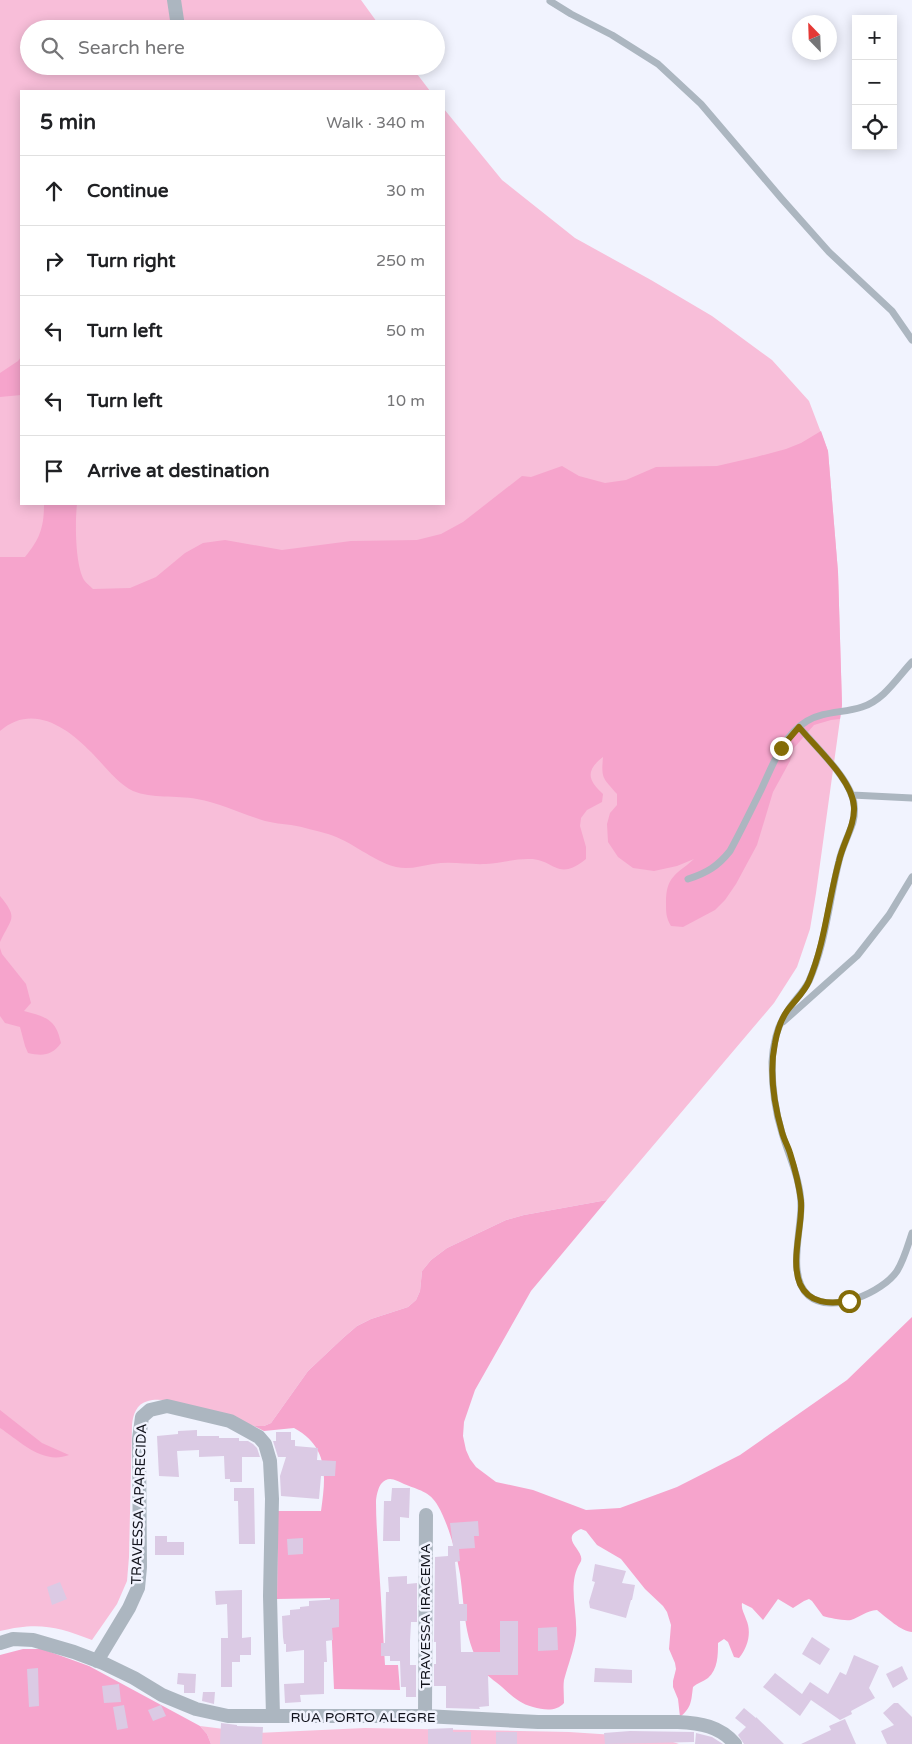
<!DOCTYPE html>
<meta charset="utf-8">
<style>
:root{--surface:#fff;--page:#f2f2f2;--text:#202124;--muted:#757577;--line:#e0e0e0}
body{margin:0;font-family:"Varela Round",sans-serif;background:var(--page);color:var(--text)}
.controls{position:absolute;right:15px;top:15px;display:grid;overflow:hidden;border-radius:0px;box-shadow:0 2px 12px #0003}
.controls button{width:45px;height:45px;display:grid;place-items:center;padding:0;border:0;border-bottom:1px solid var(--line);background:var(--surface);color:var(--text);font:25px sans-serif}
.compass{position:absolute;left:792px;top:15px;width:45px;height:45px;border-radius:50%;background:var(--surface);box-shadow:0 2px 12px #0003;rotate:337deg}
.stop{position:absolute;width:15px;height:15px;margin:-11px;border:4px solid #846c08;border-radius:50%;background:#fff}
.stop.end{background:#846c08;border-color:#fff;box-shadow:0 1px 5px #0008}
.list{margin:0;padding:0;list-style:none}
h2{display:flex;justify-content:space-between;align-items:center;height:65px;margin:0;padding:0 20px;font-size:21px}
h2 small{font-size:16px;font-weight:400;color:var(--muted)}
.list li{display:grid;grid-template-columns:32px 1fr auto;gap:15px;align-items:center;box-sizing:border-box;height:70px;padding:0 20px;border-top:1px solid var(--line)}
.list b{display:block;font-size:19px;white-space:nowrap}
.list em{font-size:16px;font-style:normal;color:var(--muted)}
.icon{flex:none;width:28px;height:28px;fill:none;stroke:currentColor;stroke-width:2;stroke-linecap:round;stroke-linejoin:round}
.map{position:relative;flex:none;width:912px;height:1744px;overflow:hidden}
.search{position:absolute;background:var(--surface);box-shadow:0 2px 12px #0003;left:20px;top:20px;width:425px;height:55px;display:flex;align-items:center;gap:12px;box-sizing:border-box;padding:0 18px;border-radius:28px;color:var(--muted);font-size:19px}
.panel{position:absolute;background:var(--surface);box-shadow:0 2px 12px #0003;left:20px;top:90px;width:425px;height:415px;border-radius:0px}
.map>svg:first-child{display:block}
.green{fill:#f8bed9}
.forest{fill:#f6a4cc}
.building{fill:#dbcae4}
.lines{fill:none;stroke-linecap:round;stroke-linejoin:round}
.service{stroke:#acb6c0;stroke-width:7}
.minor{stroke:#acb6c0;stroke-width:14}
.route{stroke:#846c08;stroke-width:6}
.labels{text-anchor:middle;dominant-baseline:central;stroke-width:5;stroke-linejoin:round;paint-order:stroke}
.street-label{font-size:14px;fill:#12131c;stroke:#f1f3fe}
</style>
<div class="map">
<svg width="912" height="1744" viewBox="0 0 912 1744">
<rect width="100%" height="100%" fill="#f1f3fe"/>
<path class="green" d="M0,0H361L382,29H29V66H411L430,91H21V504H444V109L502,180L575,238L651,280L712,316L772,360L809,401L828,451L838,572L842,705L816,893L810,929L797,967L774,1003L607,1200L524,1215L506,1220L447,1248L431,1260L422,1271L420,1291L416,1300L408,1307L371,1319L357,1326L343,1338L308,1371L271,1423L264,1426H254C231,1419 170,1394 148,1401C136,1404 133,1415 132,1425L129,1557L127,1581L117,1604L92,1640C57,1626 37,1622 0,1631Z
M200,1726L257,1733L365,1728L569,1732L661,1738L679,1744H211L207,1734Z"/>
<path class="forest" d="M21,357V395L0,397V373L18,361Z
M821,431L828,451L838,572L842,705L840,719L831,720L814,725L794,748L790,761L773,792L757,845L736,884L725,900L715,910L683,927L671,926C666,918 666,912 666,903C666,876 676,875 694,859L677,866L654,871L633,868L618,857L608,842L607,824L610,813L617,805V794C603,778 601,779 603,757C585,771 588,780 603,794L602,802L587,810L581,818L580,826L586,847V859C556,883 555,858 528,859C514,859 500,863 486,864C469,865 451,861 433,864C421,866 409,870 396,867C372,861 352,841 328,834C316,831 304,827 291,825C283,824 273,823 265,821C242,814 220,803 197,799C176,795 152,799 133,791C118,784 103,764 91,752C67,727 32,703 0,731V557H25C40,539 44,527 44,504H77C75,522 75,564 84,580C86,583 90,586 93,589L130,588L156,577L185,553L203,543L225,540L282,550L351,541L417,540L441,534L463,522L522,476L531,477L562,466L579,476L605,483L626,480L656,467L717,466L756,457L786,449L801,443Z
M0,896C19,919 11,918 0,942Z
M0,948L2,954L26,984L31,1003L24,1011C46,1017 56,1019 61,1043C52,1056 42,1056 28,1053L25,1046L20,1027L5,1023L0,1016Z
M607,1200L531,1291L475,1390L464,1422L463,1436L466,1450L470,1459L476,1467L496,1482L533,1490L586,1510L620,1508L677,1487L740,1455L847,1380L912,1317V1632C902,1632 886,1617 877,1610C866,1611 860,1617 851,1620C843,1621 830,1618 823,1616L812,1601L809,1599L804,1601L793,1608L778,1599L763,1620L752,1608L742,1603C741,1609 744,1613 746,1619C752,1632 748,1647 739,1658L734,1657L728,1642L724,1639L718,1643C718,1655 718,1669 708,1678C703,1682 697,1683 693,1687C691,1701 692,1707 680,1717L678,1699L673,1687V1681L676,1669L675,1663L669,1649L671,1625L667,1612L663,1606L645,1589L621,1559L597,1545L586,1531L581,1529C557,1539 588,1551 580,1563C567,1584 578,1612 576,1635C574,1650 568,1665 564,1680C563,1687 564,1695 564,1703C556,1712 544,1710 533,1707C519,1703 512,1696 502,1687C497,1682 489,1678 485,1672C463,1644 465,1607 460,1574C457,1555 448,1523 438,1506C430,1491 418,1490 404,1484C396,1480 388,1475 381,1484C378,1488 376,1497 376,1502C376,1523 378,1545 379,1566C381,1599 383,1632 385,1665H398L400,1690L334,1689L330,1598L277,1599L278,1511H321C326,1476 329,1447 294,1428L264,1431L254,1426H264L271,1423L308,1371L343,1338L357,1326L371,1319L408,1307L416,1300L420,1291L422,1271L431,1260L447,1248L506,1220L524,1215Z
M0,1410L42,1443L69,1455C42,1465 20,1441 0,1428Z
M23,1649H42L89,1666L200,1726L207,1734L211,1744H0V1655Z"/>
<path class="building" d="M197,1430V1436H219V1438H239V1441H248L253,1444L257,1448L260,1457H242V1482H230V1479H225L224,1456L199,1457V1450L177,1451L179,1477L159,1476L157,1436L178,1434V1431Z
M276,1432H291V1440H295V1446L318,1448L317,1460L336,1461L335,1476H321L319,1499L281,1496L280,1476L286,1457H278L273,1441H276Z
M234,1488H254L255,1544H239L238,1501H234Z
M392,1488H410L409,1518L400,1517V1541H383L384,1501H391Z
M478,1521L479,1536H474L475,1548L459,1549L460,1561L455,1562L459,1604H467V1621H460L461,1652H500V1621H518V1675H488L489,1706L479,1707L480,1709L446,1708V1686H434V1664H436V1642H434L435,1557L448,1556V1546H453L450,1523Z
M155,1536H167V1542H184V1555H155Z
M303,1538V1554L288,1555L287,1539Z
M595,1564L626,1571L622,1583L635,1585L632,1600H631L626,1618L590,1608L589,1602L595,1582L592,1581Z
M407,1576V1584L417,1583V1622H411L410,1641V1665H416V1697H406V1687H401L400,1661H390V1656H381V1643H385L386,1592H389L388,1577Z
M60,1582L67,1599L52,1605L47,1587Z
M242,1590V1638L251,1637V1655H240V1662H232V1687H221V1638H228L227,1604L216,1605L215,1591Z
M339,1599V1627L332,1628L333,1640L326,1641L327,1662H324V1694L300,1695L301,1702L285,1703L284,1684L304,1683V1650L286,1652V1644H284L283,1637L282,1616L290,1615V1610L300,1609V1607L309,1606V1601Z
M557,1627L558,1650L538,1651V1628Z
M812,1637L830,1649L820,1665L802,1654Z
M854,1655L879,1666L869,1688L875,1698L851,1711L852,1714L840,1720L811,1700L800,1716L763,1687L775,1673L802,1694L810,1682L828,1694L840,1672L846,1675Z
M902,1666L908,1679L893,1688L886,1674Z
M38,1668L39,1706L29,1707L27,1669Z
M595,1668L632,1670V1683L594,1682Z
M178,1673L196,1674L195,1693H184V1685L177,1684Z
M119,1684L121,1702L104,1703L102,1686Z
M203,1692H215L214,1704L202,1701Z
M894,1703H898L912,1717V1744H887L881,1731L894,1725L883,1713Z
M124,1705L128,1728L117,1730L113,1707Z
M161,1705L166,1716L153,1721L148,1710Z
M744,1708L756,1718V1717L784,1744H744L738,1735L746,1727L735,1718Z
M845,1719L856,1744H801L831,1730L829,1726Z
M221,1723L237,1725V1726L263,1727L262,1744H220Z
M453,1728V1732H471V1744H428V1729Z
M630,1731L694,1732V1742L605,1744L604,1733Z
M496,1732H517V1744H496Z
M696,1733L712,1737L723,1744H695Z"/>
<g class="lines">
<path class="service" d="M550,1L571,14L612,35L658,64L701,104L781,198L829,252L892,311L912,340
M799,727C815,746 844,773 852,796C855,803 855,814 853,822C849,835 842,847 839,861C829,901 826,943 809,981C803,993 793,1001 787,1012C777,1026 773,1045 772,1062C772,1086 775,1111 782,1133C789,1157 801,1180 801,1206C801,1231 787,1278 809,1296C832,1315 883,1292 897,1271C904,1260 908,1245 912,1233
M852,795L912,798
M688,879C707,873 718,866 730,851C741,831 751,810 761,790C773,765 782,736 807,721C824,711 844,713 862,707C884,700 897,678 912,662
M783,1022L857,956L889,915L912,877"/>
<path class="minor" d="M174,0L177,20
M0,1643L13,1639L33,1640L74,1652L103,1663L134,1678L162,1695L196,1709L228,1716H425L538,1722H678C700,1723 720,1726 735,1744
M97,1661L129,1608L138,1588L140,1567L139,1439L142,1417L150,1410L167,1406L230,1421L259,1437L265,1444L270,1461L272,1499L270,1596L273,1716
M425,1716L426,1515"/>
</g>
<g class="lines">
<path class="route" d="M781,748L799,727C815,747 853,780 854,807C855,825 843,843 839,861C828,901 825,943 809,981C804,993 794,1001 787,1011C780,1021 777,1032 775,1043C769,1072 774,1104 782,1132C784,1140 788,1146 790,1153C795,1169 799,1185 801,1201C803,1226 790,1260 800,1284C809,1304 830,1304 849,1301"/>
</g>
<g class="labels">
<g class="street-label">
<text transform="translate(139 1504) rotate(-88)">TRAVESSA APARECIDA</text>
<text transform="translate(425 1616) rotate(-90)">TRAVESSA IRACEMA</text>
<text x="363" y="1717">RUA PORTO ALEGRE</text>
</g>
</g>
</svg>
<div class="controls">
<button>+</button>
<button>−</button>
<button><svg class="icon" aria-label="locate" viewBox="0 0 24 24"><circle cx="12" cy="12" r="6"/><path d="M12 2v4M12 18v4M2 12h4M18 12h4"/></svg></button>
</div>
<svg class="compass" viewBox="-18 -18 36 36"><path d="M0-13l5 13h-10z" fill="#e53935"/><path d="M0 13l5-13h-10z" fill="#757577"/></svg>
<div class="stop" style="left:849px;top:1301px"></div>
<div class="stop end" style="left:781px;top:748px"></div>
<div class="search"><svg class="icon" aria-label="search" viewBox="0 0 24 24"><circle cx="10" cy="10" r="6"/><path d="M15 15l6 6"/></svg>Search here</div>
<section class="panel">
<h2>5 min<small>Walk · 340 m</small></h2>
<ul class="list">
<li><svg class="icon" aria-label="ahead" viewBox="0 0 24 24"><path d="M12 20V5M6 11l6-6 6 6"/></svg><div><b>Continue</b></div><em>30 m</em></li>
<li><svg class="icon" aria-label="right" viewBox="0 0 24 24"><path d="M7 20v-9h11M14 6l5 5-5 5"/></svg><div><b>Turn right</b></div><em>250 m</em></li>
<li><svg class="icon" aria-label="left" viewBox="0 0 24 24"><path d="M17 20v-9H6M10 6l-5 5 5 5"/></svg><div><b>Turn left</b></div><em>50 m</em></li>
<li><svg class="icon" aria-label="left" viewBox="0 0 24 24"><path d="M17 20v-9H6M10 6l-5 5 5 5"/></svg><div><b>Turn left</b></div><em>10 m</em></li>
<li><svg class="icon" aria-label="arrive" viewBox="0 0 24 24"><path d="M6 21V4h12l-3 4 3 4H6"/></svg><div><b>Arrive at destination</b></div></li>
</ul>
</section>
</div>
